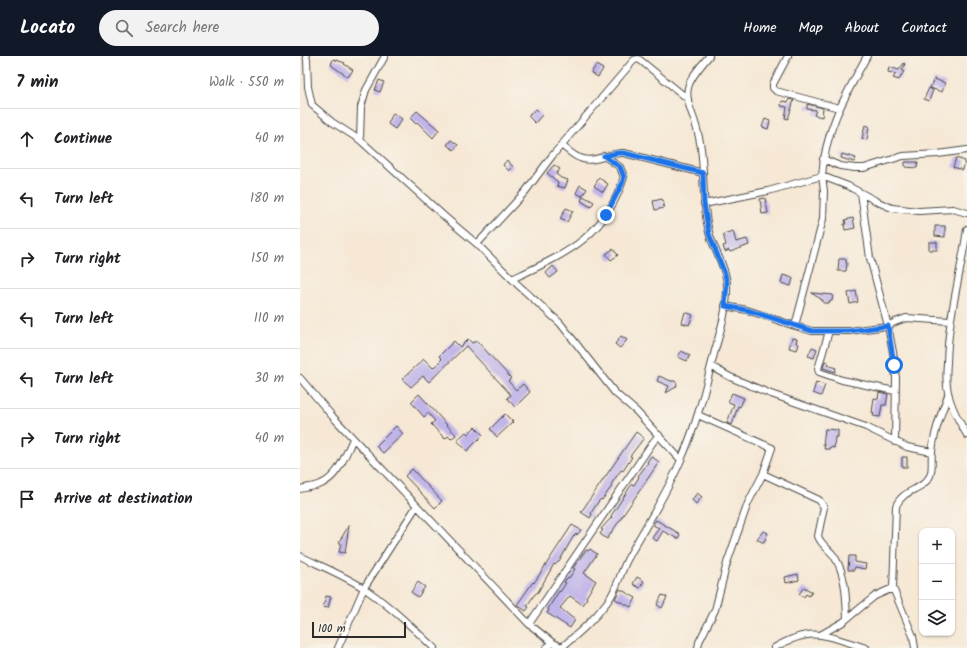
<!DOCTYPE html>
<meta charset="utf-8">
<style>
:root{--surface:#fff;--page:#f2f2f2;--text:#202124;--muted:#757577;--line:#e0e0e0;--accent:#111827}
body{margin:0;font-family:Kalam,sans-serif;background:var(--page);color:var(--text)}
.controls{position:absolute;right:12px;bottom:12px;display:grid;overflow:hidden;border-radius:8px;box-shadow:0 1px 3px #0004}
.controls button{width:36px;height:36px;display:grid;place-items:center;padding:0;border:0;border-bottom:1px solid var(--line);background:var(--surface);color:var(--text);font:20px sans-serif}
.scale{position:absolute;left:12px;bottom:10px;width:94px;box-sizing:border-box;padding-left:4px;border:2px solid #2b2b2b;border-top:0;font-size:11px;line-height:14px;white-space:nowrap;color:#2b2b2b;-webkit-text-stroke:3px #f7f3e8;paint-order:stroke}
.stop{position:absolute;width:12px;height:12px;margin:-9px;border:3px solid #1a73e8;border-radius:50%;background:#fff}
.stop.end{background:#1a73e8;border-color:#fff;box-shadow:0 1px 4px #0008}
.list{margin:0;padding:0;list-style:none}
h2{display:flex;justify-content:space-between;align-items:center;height:52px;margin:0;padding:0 16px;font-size:17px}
h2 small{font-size:13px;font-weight:400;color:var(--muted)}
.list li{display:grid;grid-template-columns:26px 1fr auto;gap:12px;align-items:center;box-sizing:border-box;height:60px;padding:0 16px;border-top:1px solid var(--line)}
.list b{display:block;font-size:15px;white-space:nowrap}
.list em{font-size:13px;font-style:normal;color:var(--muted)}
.icon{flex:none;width:22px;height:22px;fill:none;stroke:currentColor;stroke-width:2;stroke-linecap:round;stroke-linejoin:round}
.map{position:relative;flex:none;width:667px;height:592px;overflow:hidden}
header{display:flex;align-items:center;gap:24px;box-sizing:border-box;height:56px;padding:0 20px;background:var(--accent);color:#fff}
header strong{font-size:19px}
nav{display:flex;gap:22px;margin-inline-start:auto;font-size:14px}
.search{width:280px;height:36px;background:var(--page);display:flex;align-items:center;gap:10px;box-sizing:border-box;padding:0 14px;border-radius:22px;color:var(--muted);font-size:15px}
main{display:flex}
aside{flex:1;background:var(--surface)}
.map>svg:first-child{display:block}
.building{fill:#c0b4e9}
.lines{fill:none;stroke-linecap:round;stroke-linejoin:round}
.minor-casing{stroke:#494744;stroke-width:8}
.minor{stroke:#fff;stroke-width:6}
.route{stroke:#1a73e8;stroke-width:5}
</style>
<header>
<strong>Locato</strong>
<div class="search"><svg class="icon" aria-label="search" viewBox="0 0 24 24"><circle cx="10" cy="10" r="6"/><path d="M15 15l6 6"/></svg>Search here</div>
<nav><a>Home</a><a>Map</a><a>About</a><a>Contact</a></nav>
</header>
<main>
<aside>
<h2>7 min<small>Walk · 550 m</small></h2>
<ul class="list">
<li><svg class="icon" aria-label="ahead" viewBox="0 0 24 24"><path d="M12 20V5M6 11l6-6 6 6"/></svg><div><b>Continue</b></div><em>40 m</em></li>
<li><svg class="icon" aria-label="left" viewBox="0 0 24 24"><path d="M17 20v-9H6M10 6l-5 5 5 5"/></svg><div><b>Turn left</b></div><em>180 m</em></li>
<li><svg class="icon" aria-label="right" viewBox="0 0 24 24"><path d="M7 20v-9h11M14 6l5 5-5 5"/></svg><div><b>Turn right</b></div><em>150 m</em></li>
<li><svg class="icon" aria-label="left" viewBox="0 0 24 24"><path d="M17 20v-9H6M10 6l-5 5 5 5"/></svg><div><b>Turn left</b></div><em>110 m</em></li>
<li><svg class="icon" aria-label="left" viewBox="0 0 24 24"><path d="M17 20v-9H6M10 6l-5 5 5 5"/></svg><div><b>Turn left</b></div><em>30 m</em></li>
<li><svg class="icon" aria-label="right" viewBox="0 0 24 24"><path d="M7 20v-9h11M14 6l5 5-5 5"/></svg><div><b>Turn right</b></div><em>40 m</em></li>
<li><svg class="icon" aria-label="arrive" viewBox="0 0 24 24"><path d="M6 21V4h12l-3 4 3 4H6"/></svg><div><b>Arrive at destination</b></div></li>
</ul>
</aside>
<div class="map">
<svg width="667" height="592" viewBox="0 0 667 592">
<rect width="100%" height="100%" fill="#f7f3e8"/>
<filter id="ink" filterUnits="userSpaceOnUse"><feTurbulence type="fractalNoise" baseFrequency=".025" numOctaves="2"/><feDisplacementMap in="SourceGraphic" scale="8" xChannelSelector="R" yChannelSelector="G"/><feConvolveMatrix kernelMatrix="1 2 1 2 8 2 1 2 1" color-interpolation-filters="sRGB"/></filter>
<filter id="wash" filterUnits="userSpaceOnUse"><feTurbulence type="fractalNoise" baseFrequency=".012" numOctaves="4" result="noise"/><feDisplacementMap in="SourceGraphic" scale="16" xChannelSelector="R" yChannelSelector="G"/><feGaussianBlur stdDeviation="0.9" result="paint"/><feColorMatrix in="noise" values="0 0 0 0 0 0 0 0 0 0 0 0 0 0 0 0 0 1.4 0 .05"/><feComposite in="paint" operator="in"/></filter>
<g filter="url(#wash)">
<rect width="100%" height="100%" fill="#f6e8d5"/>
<g id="blocks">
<path class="building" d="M33,3L45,7L44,8L53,14L48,21L31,9Z
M604,7L605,8L602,15H604L599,24L593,22L596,18L588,16L589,11L599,14Z
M296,9L303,13L298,21L291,17Z
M634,23L645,27L642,36L630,32Z
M79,24L84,26L80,36L75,34Z
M629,32L633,34L629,45L624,43Z
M489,43L494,44L488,63L485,62L487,51L481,50L482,45L488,46Z
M507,48L523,52L522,61L514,59L516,54L507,53Z
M236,53L242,59L235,67L228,60Z
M117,55L139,74L133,82L117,66L116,68L110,62Z
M93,57L102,63L95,73L88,68Z
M465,63L470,65L468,73L462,71Z
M565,69L569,70L567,84L562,83Z
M151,84L158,89L154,94L147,89Z
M542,98L556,102L554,106L541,102Z
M656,102L665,105L663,114L653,111Z
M207,104L213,111L209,115L203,109Z
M605,106H618L617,112L605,111Z
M254,109L260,113L256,118L261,122L268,124L265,132L257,130L258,126L247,117Z
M299,122L308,128L303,136L294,130Z
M280,129L287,133L282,140L276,137Z
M283,140L294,146L291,151L281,145Z
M465,142L468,157L462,158L460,143Z
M362,143L364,152L355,154L353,145Z
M266,152L273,155L267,166L260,163Z
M553,162L555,172L545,174L544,168H546L545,164Z
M635,170H645V181L635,180Z
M433,175L436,186L447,183L449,189L430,196L429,194L425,196L423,190L426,189L423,178Z
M629,186H637V194H629Z
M313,193L318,199L311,204L306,198Z
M539,203H546V207H547L546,215H538Z
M253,210L258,216L250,222L246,217Z
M483,219L493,222L491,230L481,227Z
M556,235L558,246L550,248L548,237Z
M511,237L533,239L532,245H529V247H523V244H521V243Z
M385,256L393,259L389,269L382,267Z
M321,280L327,284L320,292L315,288Z
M492,282L497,283L496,287L499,288L497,294L489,292Z
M168,283L172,287L177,285L211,322L208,325L216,334L223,328L230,336L215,351L207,342L211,339L166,290L129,326L123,320L111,331L102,323L124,303L133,312L142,303L139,300L154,285L160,291Z
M512,291L517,293L514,302L508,300Z
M381,295L390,299L387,305L378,301Z
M525,305L528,306L527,309L536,312L535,316L523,312Z
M359,320L371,325H375L377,328L376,331L366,337L369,330L357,325Z
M516,326L525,329L521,340L513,337Z
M579,336L588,338L586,349H582L580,361L573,360L574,357H572L574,342L578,343Z
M432,337L444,342L440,351L438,350L432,369L427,367L434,348L428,346Z
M119,338L156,379L151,383L148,380L145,383L131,368L135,365L128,357L124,361L111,346Z
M205,358L213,366L197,381L190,373Z
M96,370L103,378L83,397L76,390Z
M175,371L183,379L167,395L157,384L166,376L168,378Z
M525,373L538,374V381H535L534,392L530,391L529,393H524L525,389H523Z
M336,376L344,382L330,400L332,401L323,415L321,414L314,424L311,429L312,430L302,444L301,443L298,446L291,457L292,458L290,462L281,456Z
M351,400L359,406L307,483L300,478L303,474L301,473L312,461L311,460L332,428L334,429L339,421L338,420L348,407L347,406Z
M602,401H607V411H602Z
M112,413L142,445L135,452L105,420Z
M397,437L402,441L396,448L392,444Z
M356,464L380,478L378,483L363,475L357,485L352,482L359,472L353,469Z
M49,469L45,497L39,496L41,487L39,486Z
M272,469L281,474L277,479L276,478L273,481L259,506H258L255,509L254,508L238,536L234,539L227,550L229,551L226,555L217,549L233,526L234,527Z
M463,475L468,477L464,486H462L457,483Z
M290,493L297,498L284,517L296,525L286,541L287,542L283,549L270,540L260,552L275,564L270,572L247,557L249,554L248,553L259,535L260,536L266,527L264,526L268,521L269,522L275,513L273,512L286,494L288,495Z
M549,500H555V506L566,508L565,513L555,511L554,514H548Z
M498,518L499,524L486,527L485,521Z
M337,521L344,525L340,532L333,528Z
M118,526L125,531L118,541L111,536Z
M504,531L512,536L509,540L506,538L504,541L499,538Z
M320,533L336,542L331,551L315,543Z
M362,539L367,541L362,552L357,549Z
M26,540L31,541L28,552L23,551Z"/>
</g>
</g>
<g filter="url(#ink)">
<use href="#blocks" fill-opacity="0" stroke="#494744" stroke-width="1"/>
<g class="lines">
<defs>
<path id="minor" d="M6,0L7,4L8,31L12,49L32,66L60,84L145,161L177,188L217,228L260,267L315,337L336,355L381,404
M488,0L473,28V32L476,35L539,52
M60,84L61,51L66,34L85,0
M261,89C267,93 273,100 280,102C293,108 310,96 324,97L403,117
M523,103L540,110L555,112H564L603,100L638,98L667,94
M561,137L570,202L588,270L593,296L596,322L595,386
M404,148L468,135L522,120C525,74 545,40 567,0
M667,173C661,217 648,261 647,307C646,318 646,330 649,340C652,354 660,367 667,379
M177,188L225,136L252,100L334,4L338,3L340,4L388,43
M212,223C265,198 305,182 324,121L320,111L304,100
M425,250L447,254L495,270
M650,265L606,262L595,266L588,270L549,275H512L495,270L523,163L524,135L522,120L548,130L578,146L592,152L619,155L653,153L667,157
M529,275L518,313L519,316L542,324L595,335
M411,310L430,321L471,338L566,371L607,391L632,396
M0,322L33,361L229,568L253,587L264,592
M463,418L519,444L524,451L518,480C521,489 529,493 534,500C546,518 546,541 547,562
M0,433C7,431 15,431 21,428C39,420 45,399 53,383
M0,500C23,511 48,521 68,535C92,552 113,572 134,592
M229,568L353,386L359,379
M522,578L543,566L575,540L593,532
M262,591C280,576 294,564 308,545C317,533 320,518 327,504C345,471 366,439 381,404C396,370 405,334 414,298C420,276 428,252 427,228C426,210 413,193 409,176C400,141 407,104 396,70C393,58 385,45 388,32C390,21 402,9 409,0
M38,592L64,532L116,451
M246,592L253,587
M398,592L399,586L415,554L427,507L448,447L463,418L472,392L398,359
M474,592C514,569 525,580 566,592
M615,592L613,580L593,532L596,450C603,433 622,435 630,420C633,413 631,404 632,396C634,376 641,358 648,339"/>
</defs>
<use href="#minor" class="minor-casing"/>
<use href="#minor" class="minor"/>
</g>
</g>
<g class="lines" filter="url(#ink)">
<path class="route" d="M306,159L322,128L324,121L320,111L304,100L318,97H324L403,117L404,148L409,178L425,218L427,227L425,250L447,254L512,275H549L588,270L594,309"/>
</g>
</svg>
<div class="controls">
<button>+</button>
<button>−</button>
<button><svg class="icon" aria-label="layers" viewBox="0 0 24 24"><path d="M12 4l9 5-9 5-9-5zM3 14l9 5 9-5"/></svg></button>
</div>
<div class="scale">100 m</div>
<div class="stop" style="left:594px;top:309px"></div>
<div class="stop end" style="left:306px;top:159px"></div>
</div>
</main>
